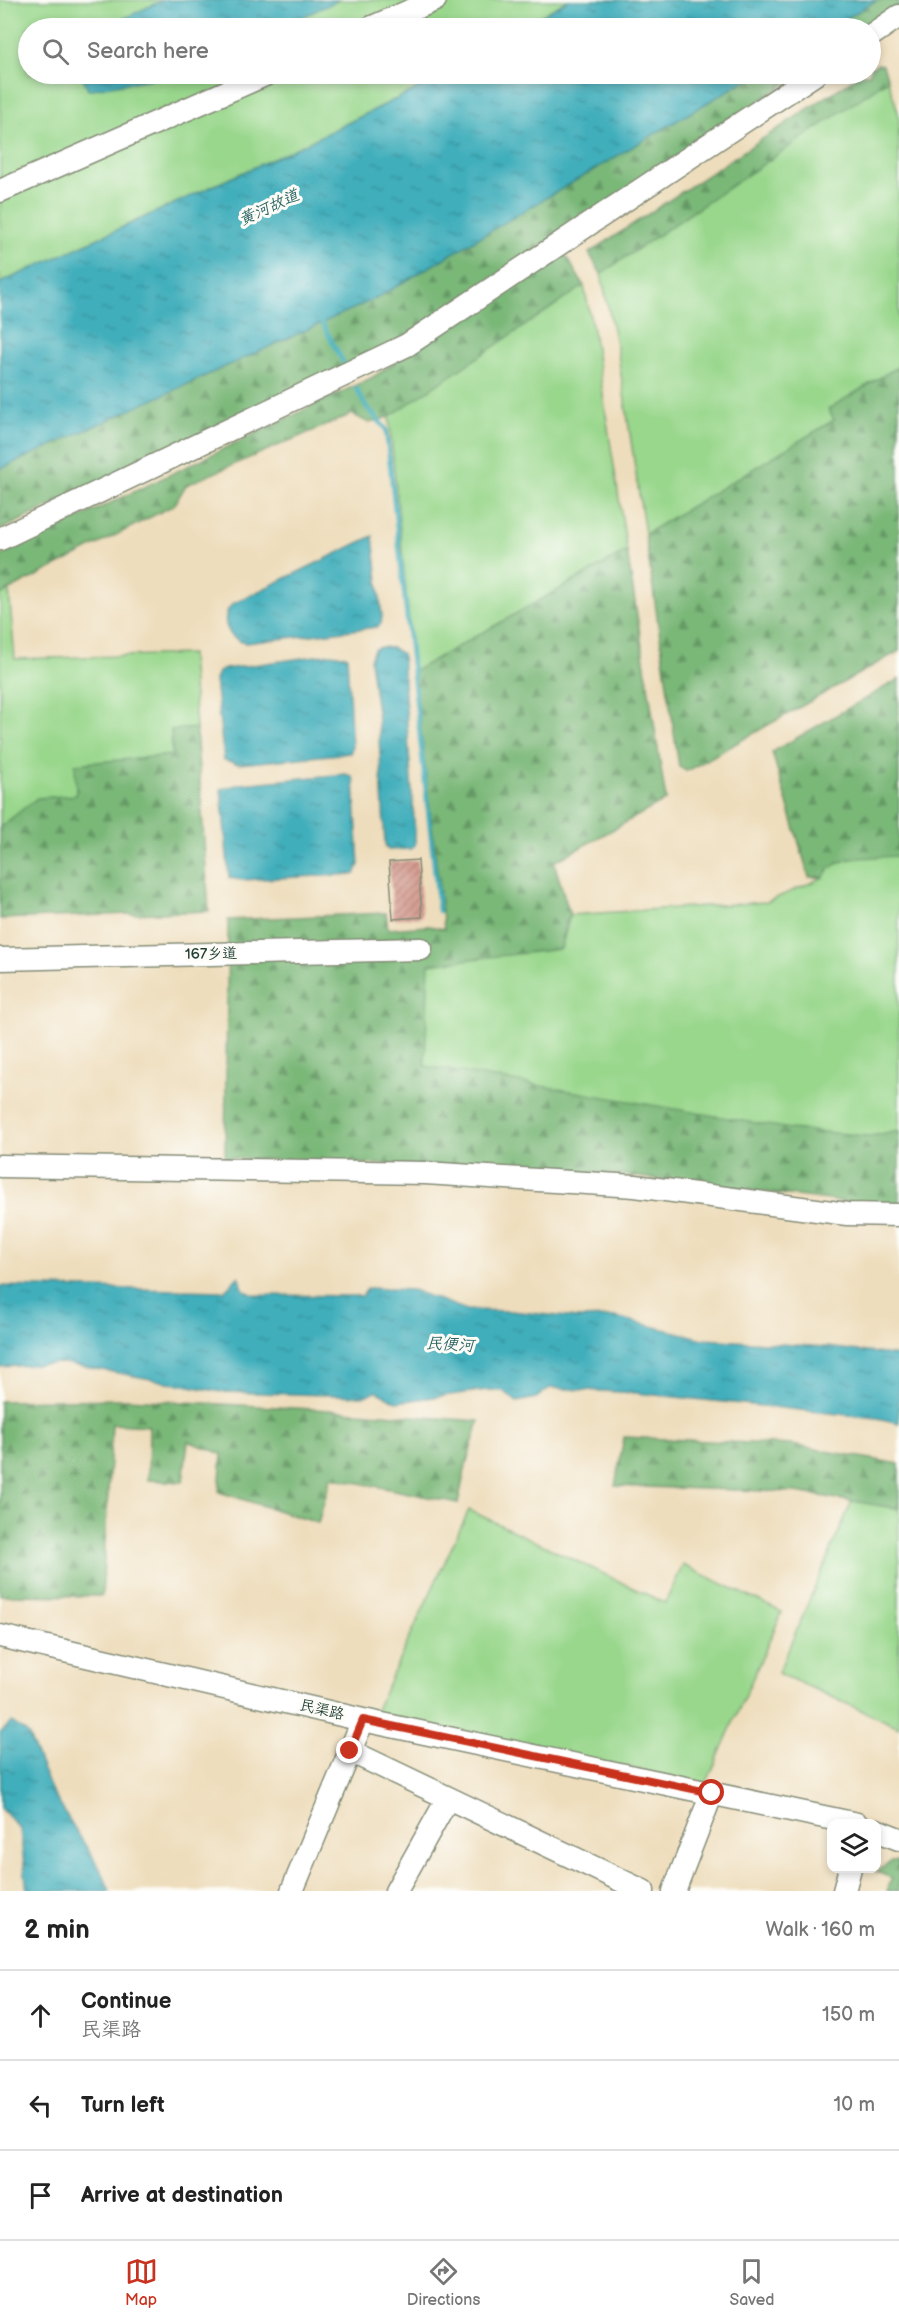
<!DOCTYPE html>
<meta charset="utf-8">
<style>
:root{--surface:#fff;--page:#f6f6f6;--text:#222;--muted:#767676;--line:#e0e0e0;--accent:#c8321e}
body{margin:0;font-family:"Balsamiq Sans","LXGW WenKai TC",sans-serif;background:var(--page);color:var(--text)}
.controls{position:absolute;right:18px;bottom:18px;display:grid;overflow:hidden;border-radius:12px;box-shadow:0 3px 9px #0003}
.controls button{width:54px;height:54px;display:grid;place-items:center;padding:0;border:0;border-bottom:2px solid var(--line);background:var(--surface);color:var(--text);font:30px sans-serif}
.stop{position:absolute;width:18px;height:18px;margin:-14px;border:4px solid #c8321e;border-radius:50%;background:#fff}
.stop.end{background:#c8321e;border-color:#fff;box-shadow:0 2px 6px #0008}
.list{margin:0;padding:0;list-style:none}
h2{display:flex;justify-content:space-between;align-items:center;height:78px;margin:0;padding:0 24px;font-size:26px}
h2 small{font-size:20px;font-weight:400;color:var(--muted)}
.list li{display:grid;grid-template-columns:39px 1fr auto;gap:18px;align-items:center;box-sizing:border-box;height:90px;padding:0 24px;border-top:2px solid var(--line)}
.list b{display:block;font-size:22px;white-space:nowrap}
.list p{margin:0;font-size:20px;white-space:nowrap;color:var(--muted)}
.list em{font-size:20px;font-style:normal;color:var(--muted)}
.icon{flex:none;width:33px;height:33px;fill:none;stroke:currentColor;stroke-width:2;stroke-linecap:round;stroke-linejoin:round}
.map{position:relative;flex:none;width:899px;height:1891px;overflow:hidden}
.search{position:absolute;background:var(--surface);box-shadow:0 3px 9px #0003;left:18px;right:18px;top:18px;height:66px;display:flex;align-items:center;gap:15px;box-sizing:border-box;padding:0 21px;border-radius:33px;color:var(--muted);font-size:22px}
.sheet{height:348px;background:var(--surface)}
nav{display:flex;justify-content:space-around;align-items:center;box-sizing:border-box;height:84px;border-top:2px solid var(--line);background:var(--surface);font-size:16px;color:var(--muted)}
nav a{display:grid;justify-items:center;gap:3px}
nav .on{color:var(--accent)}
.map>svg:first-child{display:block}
.forest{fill:url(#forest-firs);stroke:#4c7a56;stroke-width:1.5}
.garden{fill:#99d78c;stroke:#5c8a60;stroke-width:1.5}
.water{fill:url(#water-ripples);stroke:#2f7678;stroke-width:1.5}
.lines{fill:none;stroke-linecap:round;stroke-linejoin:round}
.stream{stroke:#3faebb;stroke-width:4.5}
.building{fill:url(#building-hatch)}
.minor-casing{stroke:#868d78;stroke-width:25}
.minor{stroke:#fff;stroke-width:22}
.route{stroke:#c8321e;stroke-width:8}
.labels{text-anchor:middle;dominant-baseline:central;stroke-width:6;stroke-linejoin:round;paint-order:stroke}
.street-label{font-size:15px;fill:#1f3d34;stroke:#fdfcf7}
.water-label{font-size:16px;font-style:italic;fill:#2a6563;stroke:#fdfcf7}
</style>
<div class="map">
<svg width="899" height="1891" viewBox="0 0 899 1891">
<defs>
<pattern id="forest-firs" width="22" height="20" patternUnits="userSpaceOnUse" patternTransform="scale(1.5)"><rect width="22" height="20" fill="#7ab878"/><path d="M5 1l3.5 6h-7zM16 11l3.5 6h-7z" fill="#639763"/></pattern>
<pattern id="water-ripples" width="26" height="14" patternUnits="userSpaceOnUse" patternTransform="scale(1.5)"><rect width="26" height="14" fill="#3faebb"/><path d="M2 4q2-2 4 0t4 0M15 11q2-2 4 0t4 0" fill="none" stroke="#348f99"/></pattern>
<pattern id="building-hatch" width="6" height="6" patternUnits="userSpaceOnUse" patternTransform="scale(1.5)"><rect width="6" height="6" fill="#d3988c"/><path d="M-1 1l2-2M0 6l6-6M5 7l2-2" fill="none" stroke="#ab7d73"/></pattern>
</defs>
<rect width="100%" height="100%" fill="#fdfcf7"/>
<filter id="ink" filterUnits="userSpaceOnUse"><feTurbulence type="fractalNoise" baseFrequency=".0167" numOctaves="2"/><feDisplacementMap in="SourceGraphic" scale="12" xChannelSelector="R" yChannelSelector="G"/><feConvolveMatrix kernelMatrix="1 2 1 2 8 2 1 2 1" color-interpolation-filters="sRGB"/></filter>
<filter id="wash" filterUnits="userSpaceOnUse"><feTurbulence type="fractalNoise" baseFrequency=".008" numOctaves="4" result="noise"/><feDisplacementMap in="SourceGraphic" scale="24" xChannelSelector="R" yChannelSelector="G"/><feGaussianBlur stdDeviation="1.35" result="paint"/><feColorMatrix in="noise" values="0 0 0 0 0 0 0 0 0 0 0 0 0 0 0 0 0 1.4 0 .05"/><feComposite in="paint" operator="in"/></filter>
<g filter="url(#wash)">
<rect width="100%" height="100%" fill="#eeddbc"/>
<path class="forest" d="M877,0H899V7L867,28H829Z
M878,64L883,65L888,80L601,274L589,253L861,74H870L871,68Z
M753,74H800L396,342L0,530V463Z
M564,253L584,286L389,417L369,423L352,414L186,485L174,505L0,595V556L373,377Z
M899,366V651L687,771L679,767L645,534L834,420L828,409Z
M627,551L666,800L554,862L570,915L565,926L561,949L531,952L791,1129L869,1136L899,1131V1204L854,1203L605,1173L225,1158L228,920L386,913L388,929L429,926L444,929L414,671Z
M899,679V856L838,862L824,877H809L772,752Z
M196,728L209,911L0,919V827L37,798L76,795L74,764L172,755L171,730Z
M126,1399L313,1409L479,1421L466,1465L458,1503L331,1477L318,1523L219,1492L222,1454L188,1441L183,1482L148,1480L149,1426L112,1424L102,1596L0,1595V1401Z
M624,1437L792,1445L899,1464V1509L796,1492L615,1486Z
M892,1861H899V1891H887L892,1878L876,1872Z"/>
<path class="garden" d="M0,0H568L521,28H28V74H447L303,145L0,283Z
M888,80L899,115V366L828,409L834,420L645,534L617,348L601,274Z
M584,286L593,330L627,551L414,671L389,417Z
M9,591L15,659L191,654L196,728L171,730L172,755L75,764L76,795L37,798L0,827V595Z
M899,856V1131L869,1136L791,1129L425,1066L429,964L561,949L570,915L767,902L824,877C834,853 877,858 899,856Z
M852,1501L899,1509V1727L778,1673Z
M469,1510L665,1603L683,1565L782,1612L706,1784L374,1714Z"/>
<path class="water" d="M163,0H339L279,28H117L114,23Z
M568,0H877L831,28H521Z
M81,74H179L88,90Z
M447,74H756L377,298L0,469V283L303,145Z
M373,536L382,616L381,624L377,627L246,643C227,639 219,619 232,604Z
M381,647L392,648L402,654L415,833V846L411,849L388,850L385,845L378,719L370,660L374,649Z
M330,654L347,656L352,748L350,753L239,764L224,760L215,680L218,672L225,669Z
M345,774L352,776L354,780L359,865L355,874L242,880L229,878L221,789L241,784Z
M239,1276C241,1288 244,1292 256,1295L362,1296L368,1288L412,1290L467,1310L511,1311L577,1318L615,1317L704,1339L826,1347L899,1356V1423L877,1418L636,1393L550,1388L536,1398L517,1402L503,1391L487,1390L397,1402L376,1391L365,1396L222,1392L63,1363L0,1367V1286L224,1291Z
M12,1722L28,1734L52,1792L102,1872L110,1891H27L20,1829L1,1808L0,1733Z"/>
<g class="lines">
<path class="stream" d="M320,319L343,362
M356,388L365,405L386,429L439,911"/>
</g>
<g id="blocks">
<path class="building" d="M418,860L422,917L393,919L389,862Z"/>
</g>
</g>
<g filter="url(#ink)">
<use href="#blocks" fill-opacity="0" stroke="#868d78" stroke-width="1.5"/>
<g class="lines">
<defs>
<path id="minor" d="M370,28L435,0
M870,36L899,16
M0,191L267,74
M0,539L407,345L815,74
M0,959L421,949
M0,1166L425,1173L635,1186L847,1214L899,1215
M0,1636L363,1720L857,1824
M350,1751L643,1891
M876,1830L899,1839
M292,1891L363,1720
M396,1891L448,1798
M674,1891L712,1793
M844,1891L850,1868"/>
</defs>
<use href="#minor" class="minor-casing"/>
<use href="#minor" class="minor"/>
</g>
</g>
<g class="lines" filter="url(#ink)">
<path class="route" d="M350,1751L363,1720L712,1793"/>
</g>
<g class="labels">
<g class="street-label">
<text transform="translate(211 954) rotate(-1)">167乡道</text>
<text transform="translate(322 1710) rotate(13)">民渠路</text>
</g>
<g class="water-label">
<text transform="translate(269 208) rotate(-25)">黄河故道</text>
<text transform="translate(450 1345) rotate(3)">民便河</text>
</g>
</g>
</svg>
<div class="controls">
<button><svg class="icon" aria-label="layers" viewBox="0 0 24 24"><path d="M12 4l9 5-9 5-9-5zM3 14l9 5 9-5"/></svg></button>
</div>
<div class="stop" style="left:712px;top:1793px"></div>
<div class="stop end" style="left:350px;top:1751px"></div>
<div class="search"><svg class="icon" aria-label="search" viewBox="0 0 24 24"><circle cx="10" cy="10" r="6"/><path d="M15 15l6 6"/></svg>Search here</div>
</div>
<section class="sheet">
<h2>2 min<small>Walk · 160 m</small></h2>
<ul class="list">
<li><svg class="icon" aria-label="ahead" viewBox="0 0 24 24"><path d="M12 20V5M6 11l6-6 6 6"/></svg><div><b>Continue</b><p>民渠路</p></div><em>150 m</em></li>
<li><svg class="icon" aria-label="left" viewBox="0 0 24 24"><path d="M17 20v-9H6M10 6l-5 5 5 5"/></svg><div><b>Turn left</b></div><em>10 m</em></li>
<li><svg class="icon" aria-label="arrive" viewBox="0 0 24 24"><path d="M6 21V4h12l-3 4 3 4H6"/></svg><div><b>Arrive at destination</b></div></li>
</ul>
</section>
<nav>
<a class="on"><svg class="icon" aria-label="map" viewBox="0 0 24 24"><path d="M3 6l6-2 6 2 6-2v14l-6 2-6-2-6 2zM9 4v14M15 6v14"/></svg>Map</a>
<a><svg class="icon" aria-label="directions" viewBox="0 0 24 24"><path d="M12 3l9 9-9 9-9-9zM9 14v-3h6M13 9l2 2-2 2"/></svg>Directions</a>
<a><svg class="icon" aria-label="saved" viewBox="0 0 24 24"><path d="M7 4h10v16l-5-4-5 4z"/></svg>Saved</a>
</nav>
